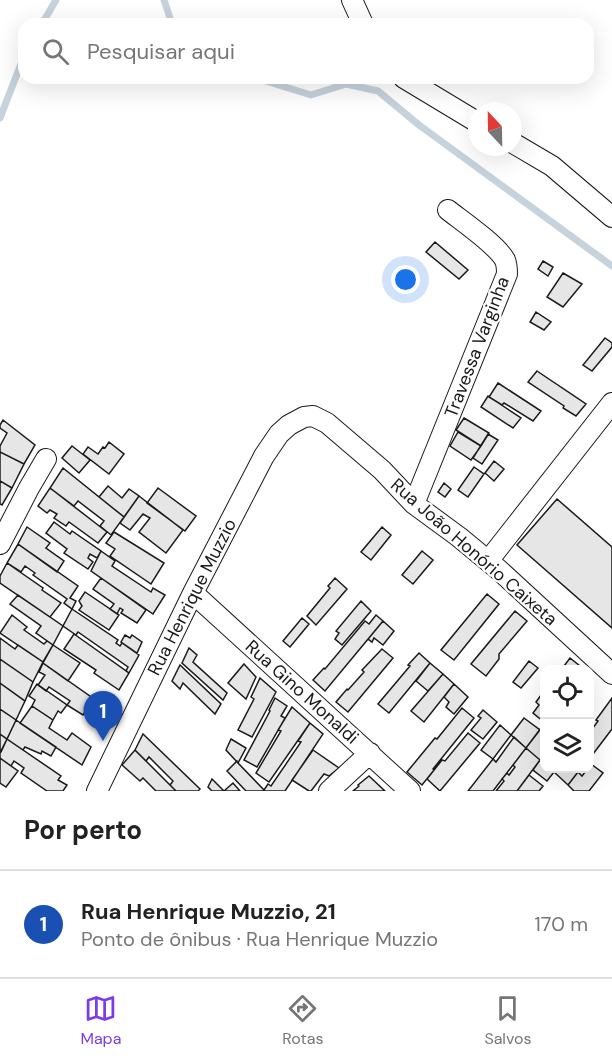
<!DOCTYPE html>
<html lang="pt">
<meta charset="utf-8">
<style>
:root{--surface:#fff;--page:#f2f2f2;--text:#222;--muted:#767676;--line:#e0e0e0;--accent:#7c3aed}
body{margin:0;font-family:"DM Sans",sans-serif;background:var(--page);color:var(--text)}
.controls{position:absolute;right:18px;bottom:18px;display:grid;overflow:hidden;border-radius:12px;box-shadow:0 6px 24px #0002}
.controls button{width:54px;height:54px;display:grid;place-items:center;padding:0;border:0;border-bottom:2px solid var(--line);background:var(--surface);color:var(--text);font:30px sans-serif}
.compass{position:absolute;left:468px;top:102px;width:54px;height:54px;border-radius:50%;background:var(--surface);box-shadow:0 6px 24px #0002;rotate:338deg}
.you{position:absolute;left:406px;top:280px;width:21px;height:21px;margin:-15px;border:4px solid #fff;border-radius:50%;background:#1a73e8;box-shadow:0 0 0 9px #1a73e833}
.badge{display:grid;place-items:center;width:39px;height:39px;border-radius:50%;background:var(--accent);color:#fff;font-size:20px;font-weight:700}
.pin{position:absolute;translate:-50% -50px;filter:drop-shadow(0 2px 3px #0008)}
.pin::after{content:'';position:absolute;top:32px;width:21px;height:18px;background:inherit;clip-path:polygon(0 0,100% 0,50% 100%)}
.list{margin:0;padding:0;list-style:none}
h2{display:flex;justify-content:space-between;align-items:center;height:78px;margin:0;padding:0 24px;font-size:26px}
h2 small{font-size:20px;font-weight:400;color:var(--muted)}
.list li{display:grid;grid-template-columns:39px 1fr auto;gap:18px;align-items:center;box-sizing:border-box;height:108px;padding:0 24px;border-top:2px solid var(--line)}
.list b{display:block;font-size:22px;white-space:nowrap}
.list p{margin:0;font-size:20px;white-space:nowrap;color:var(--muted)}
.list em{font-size:20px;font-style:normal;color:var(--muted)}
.icon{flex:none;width:33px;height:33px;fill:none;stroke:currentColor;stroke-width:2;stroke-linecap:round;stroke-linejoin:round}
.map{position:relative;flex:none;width:612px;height:791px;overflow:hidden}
.search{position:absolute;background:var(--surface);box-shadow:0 6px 24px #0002;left:18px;right:18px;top:18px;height:66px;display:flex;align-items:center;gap:15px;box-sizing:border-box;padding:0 21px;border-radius:18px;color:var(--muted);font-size:22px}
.sheet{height:186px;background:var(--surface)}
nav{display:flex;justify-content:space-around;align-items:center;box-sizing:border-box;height:84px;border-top:2px solid var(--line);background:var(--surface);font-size:16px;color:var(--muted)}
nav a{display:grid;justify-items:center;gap:3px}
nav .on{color:var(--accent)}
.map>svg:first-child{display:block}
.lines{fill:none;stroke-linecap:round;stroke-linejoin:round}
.stream{stroke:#c6d2dc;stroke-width:7}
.building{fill:#e6e6e6;stroke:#1a1a1a;stroke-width:1.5}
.street-casing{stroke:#1a1a1a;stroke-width:22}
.street{stroke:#fff;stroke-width:20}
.labels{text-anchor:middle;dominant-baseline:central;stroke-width:4.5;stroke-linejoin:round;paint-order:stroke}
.street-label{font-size:18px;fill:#1a1a1a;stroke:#fff}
</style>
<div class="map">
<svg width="612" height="791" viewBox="0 0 612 791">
<rect width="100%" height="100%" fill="#fff"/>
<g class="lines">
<path class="stream" d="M164,0L172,24
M42,24L56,0
M256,78L311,95L346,84L378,91L419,125L612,266
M0,118L24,56"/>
</g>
<path class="building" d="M435,242L468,270L459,279L426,252Z
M543,261L553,267L548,276L538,269Z
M563,273L582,284L563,307L547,297Z
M536,312L551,322L544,330L530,322Z
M605,338L612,343V347L592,371L583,365Z
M537,371L586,404L576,416L563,408L564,406L528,382Z
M498,383L541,411L533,421L504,403L502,405L489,397Z
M488,396L521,418L513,428L481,407Z
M464,418L489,433L481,446L456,430Z
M3,420L35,445L24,464L0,452V446L7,433L0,428V425Z
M458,432L481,446L471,460L450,446Z
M488,434L498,440L482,464L473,458Z
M109,442L124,454L109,474L83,454L88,447L98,454L103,447L105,448Z
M72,446L90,460L79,473L62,458Z
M0,452L24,464L12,488L0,481Z
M494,461L504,469L494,481L485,473Z
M474,467L484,474L468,497L458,490Z
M63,468L124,517L111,535L100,526L104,521L78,501L74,506L50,488Z
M0,481L12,488L2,505L0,504Z
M444,483L451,489L445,497L438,492Z
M108,486L122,498L129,489L139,496L124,517L99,497Z
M50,488L107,532L98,543L69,522L66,526L54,518L57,514L50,510L47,513L38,506Z
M158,488L196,516L185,531L147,503Z
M139,496L183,530L166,553L139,532L150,518L143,514L130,530L120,523Z
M557,499L612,547V628L517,545Z
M54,522L70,534L72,531L101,551L97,558L90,554L88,558L93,562L88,569L64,553L67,549L46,533Z
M27,527L50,543L46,548L64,561L57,572L18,544Z
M382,527L391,535L371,560L361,552Z
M114,532L164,563L151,584L110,556L115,549L106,543Z
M18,544L78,586L70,598L76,601L72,609L64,603L67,599L33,575L35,573L25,566L21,572L7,563Z
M101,551L115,561L112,566L151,592L153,588L165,595L153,614L91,571Z
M422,551L433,560L413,584L402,575Z
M7,563L43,588L42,590L61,603L50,617L0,583V576Z
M101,578L146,610L137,623L121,613L123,610L120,608L117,614L110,609L114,604L93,589Z
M335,578L347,589L316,625L307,616L330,588L328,586Z
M85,592L119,615L109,630L79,610L82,606L79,601Z
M487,594L499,604L454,660L441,650Z
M18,595L63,626L53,645L36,633L41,626L10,604Z
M361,601L371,611L342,645L335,639L339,633L336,631Z
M72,609L118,640L116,643L120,646L122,643L139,655L129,673L126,671L128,667L78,632L76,635L63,626Z
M515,611L527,621L499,654V659L486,676L471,664Z
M12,615L27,627L24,630L44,644L47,641L53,645L43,662L0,633Z
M376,615L383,621L325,691L313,680L324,668L325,669L365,621L369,624Z
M302,618L309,624L290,647L283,641Z
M383,621L394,631L383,645L374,638L372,642L368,639Z
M74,634L129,673L119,690L94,673L96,670L64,649Z
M125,635L130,638L132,635L142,642L137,653L121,642Z
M0,638L15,649L18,645L43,662L33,682L0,659Z
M53,645L80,663L68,681L43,663Z
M189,648L197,655L193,662L227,693L223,700L182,663Z
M382,649L393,658L348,712L336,702L347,689L348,690L364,672L362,670Z
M419,653L430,663L389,713L378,704L410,666L408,665Z
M570,658L585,670H561Z
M0,659L33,682L25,701L0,683Z
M529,661L538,668L521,688L513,682Z
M43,663L94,699L83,715L67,705L70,701L49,687L46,691L38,685L45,675L39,672Z
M430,663L443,674L428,691L416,681Z
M244,664L256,677L246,699L228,683Z
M180,665L221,704L215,714L183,683L180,689L172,681Z
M443,674L454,684L424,722L411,711Z
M260,678L276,692L252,737L238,730L254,699L251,697Z
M0,683L25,701L16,720L0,709Z
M37,684L67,705L61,713L58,711L53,720L32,706L35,700L29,696Z
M454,684L468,697L454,714L446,707L449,702L444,697Z
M544,691V722L533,713L539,705L536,702Z
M275,698L287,706L281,716L285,718L257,767L244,760L270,711L269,710Z
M612,698V729L590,758V732L598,721L596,720Z
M32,706L53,720L49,728L67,740L72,733L91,747L82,765L20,723Z
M292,707L310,723L269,782L256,773L281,731L278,730Z
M462,708L474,718L433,769L434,770L422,785L407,772L435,738L437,739Z
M0,709L16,720L7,739L0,734Z
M483,710L497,722L483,739L471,730L481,718L478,716Z
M524,718L540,730L526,748L511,735Z
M16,720L56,747L51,756L42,751L41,754L25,747L23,750L7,739Z
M310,723L323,734L285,791H265L264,790L268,784L271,786L301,742L298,741Z
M544,724V754L540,760L526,748Z
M500,725L511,735L493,759L481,750Z
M468,733L480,743L440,791L427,779L442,760L445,761Z
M0,734L7,739L1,752H0Z
M143,734L200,789L198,791H176L170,785L173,781L149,757L146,761L135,750Z
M514,737L526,748L493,791H468L493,759L496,762Z
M7,739L61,776L58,780L67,785L63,791H47L21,773L24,768L14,761L11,766L0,758V753Z
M231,739L246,748L238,763L226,750Z
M526,748L540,760L517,791H496L504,781L502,779L507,773L509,775L515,767L513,765Z
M135,750L176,791H156L143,778L140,781L122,765Z
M313,750L339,768L329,776L324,774L311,791H309L292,780Z
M0,758L18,771L6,787L0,783Z
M540,760L544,764V768H550L554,772L547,781L533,770Z
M237,761L238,763L265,791H246L227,771Z
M591,764L603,773L589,791H574L568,785L578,772L582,776Z
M557,768H581L568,785L554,772Z
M529,775L543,786L539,791H517Z
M369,776L385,791H353L359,786L358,785Z
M212,779L224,791L233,783L240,791H212L208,787Z"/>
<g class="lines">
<defs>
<path id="street" d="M352,0L363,24
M404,78L477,122
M513,143L552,166L612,217
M414,504L507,274C507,269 507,265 505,260C497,245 462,221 448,210
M0,544L29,488L46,459
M488,561L612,403
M193,593L410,791
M97,791L193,593L264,456L279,434L289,425L304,417L313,416L327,423L382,470L414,504L459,537L499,570L612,674
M329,791L370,753"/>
</defs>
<use href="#street" class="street-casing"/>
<use href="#street" class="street"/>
</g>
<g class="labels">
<g class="street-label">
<text transform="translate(477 347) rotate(-69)">Travessa Varginha</text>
<text transform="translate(474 552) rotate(41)">Rua João Honório Caixeta</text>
<text transform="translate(192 597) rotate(-63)">Rua Henrique Muzzio</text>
<text transform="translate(302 692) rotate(42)">Rua Gino Monaldi</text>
</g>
</g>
</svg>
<div class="controls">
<button><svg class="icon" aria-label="locate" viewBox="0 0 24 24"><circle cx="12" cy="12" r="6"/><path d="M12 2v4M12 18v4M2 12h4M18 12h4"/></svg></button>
<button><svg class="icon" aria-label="layers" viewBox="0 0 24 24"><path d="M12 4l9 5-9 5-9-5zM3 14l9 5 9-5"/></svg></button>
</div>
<svg class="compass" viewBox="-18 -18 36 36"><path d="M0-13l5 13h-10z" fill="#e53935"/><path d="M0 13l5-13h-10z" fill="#767676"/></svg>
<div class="you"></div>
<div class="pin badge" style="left:103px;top:741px;background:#1a4fb4">1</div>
<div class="search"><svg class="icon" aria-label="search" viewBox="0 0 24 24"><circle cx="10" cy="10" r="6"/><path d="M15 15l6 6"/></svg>Pesquisar aqui</div>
</div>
<section class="sheet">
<h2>Por perto<small></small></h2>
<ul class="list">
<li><span class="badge" style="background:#1a4fb4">1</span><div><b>Rua Henrique Muzzio, 21</b><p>Ponto de ônibus · Rua Henrique Muzzio</p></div><em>170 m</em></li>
</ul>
</section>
<nav>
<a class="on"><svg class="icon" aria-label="map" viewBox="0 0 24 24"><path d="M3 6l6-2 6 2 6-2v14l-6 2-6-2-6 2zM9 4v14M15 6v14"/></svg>Mapa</a>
<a><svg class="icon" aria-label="directions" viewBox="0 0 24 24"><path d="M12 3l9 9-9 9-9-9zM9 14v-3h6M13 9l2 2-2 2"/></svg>Rotas</a>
<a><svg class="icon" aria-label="saved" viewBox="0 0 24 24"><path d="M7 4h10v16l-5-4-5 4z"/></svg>Salvos</a>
</nav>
